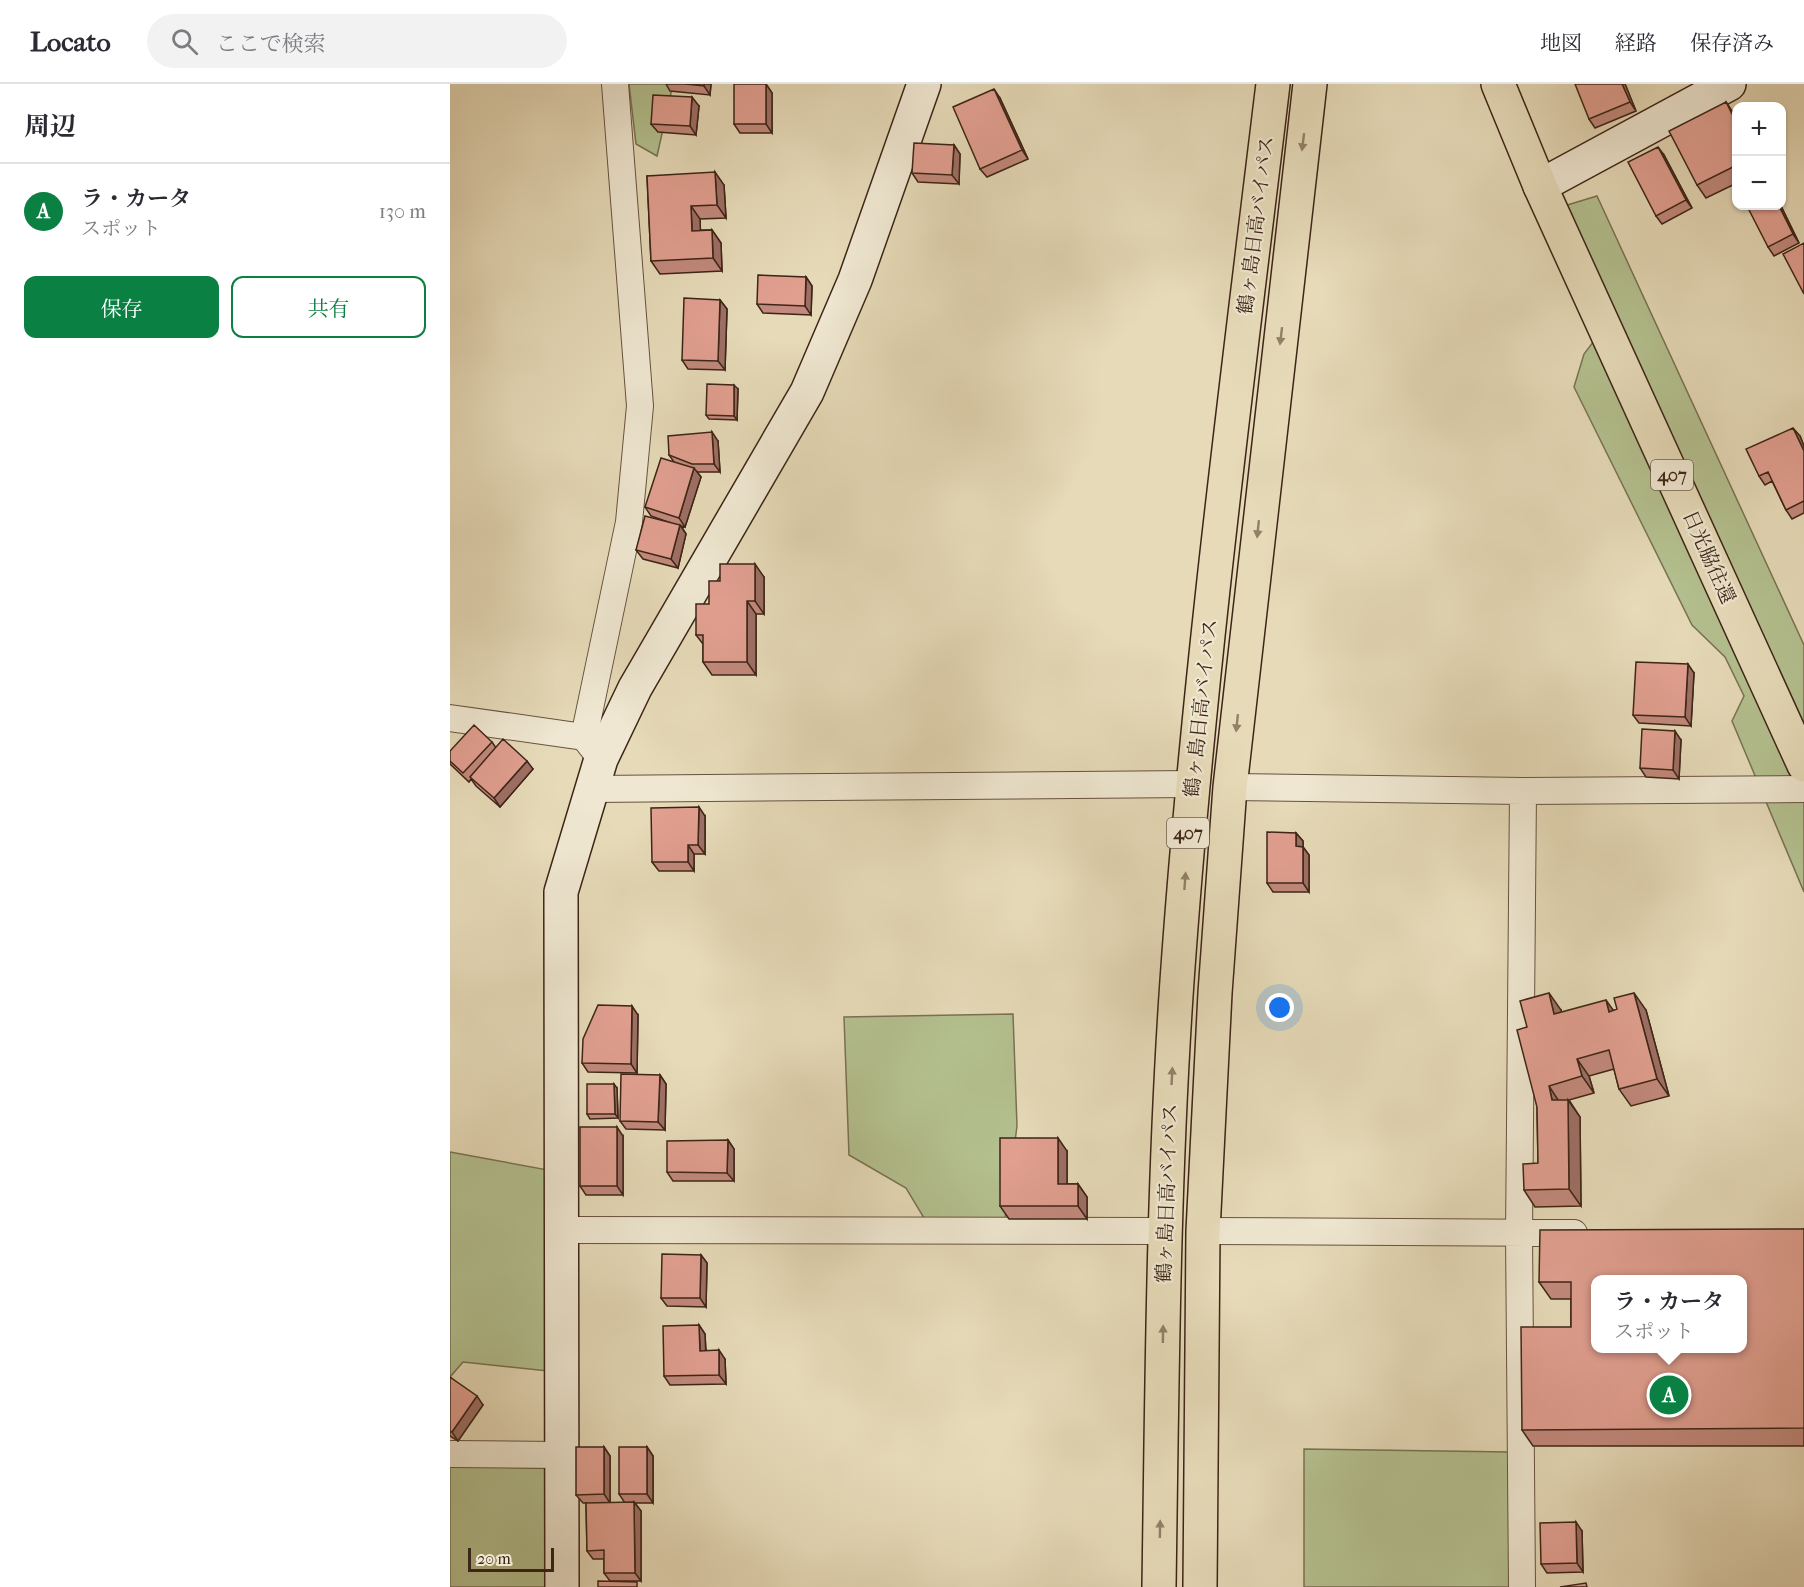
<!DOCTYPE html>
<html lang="ja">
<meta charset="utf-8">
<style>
:root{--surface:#fff;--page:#f2f2f3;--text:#2b2b33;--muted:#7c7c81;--line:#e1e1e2;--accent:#0b8043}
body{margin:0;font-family:"IM FELL French Canon","Noto Serif JP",serif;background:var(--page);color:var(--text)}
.controls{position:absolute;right:18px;top:18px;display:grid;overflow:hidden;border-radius:12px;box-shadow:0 2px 4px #0004}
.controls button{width:54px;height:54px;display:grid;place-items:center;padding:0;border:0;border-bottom:2px solid var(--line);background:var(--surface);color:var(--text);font:30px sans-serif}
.scale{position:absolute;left:18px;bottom:15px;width:86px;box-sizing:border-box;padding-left:6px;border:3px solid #3d2517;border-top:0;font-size:16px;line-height:21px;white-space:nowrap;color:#3d2517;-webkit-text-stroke:4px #efe7d1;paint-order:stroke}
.you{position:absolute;left:830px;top:924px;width:21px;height:21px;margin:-15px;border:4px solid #fff;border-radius:50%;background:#1a73e8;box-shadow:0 0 0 9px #1a73e833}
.badge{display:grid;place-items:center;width:39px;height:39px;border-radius:50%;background:var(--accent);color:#fff;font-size:20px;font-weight:700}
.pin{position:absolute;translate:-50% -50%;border:3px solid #fff;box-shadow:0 2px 6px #0006}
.popup{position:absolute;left:1141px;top:1191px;width:156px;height:78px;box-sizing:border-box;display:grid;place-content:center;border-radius:12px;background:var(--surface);filter:drop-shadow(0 2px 4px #0005);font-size:20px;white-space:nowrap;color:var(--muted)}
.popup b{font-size:22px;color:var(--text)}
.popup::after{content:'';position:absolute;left:50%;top:100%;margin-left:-12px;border:12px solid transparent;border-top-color:var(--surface)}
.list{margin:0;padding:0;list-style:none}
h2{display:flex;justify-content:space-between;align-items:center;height:78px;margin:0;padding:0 24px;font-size:26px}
h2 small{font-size:20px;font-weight:400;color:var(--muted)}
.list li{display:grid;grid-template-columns:39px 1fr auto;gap:18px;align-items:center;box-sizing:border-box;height:96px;padding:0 24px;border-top:2px solid var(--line)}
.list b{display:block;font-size:22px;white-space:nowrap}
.list p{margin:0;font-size:20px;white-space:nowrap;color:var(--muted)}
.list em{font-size:20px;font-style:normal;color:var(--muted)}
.actions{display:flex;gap:12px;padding:18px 24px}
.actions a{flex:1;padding:14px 0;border:2px solid var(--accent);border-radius:12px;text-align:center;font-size:21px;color:var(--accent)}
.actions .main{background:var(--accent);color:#fff}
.icon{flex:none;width:33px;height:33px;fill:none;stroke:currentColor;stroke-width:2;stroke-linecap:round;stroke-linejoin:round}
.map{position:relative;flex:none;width:1354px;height:1503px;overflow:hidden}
header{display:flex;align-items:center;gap:36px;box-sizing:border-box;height:84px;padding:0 30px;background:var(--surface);border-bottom:2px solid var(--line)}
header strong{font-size:28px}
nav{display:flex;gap:33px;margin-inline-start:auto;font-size:21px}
.search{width:420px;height:54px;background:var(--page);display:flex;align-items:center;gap:15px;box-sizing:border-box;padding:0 21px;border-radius:33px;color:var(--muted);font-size:22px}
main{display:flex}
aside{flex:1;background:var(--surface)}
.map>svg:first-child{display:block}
.green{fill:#b4c08f;stroke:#787253;stroke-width:1.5}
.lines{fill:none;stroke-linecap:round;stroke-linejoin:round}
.street-casing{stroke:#67523f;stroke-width:28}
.secondary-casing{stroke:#3d2517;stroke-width:36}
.highway-casing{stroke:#3d2517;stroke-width:36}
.street{stroke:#efe7d1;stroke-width:26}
.secondary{stroke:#efe7d1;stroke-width:33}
.highway{stroke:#e6dab8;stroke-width:33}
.wall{fill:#c2897c;stroke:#3d2517;stroke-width:1.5}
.shaded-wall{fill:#9e6f65;stroke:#3d2517;stroke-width:1.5}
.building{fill:#e19f90;stroke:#3d2517;stroke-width:1.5;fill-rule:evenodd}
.oneway{fill:#928068}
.labels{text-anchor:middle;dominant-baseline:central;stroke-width:4.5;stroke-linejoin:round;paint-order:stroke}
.shield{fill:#efe7d1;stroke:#725f4f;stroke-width:1.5}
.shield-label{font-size:18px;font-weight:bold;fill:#3d2517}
.street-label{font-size:20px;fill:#3d2517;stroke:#efe7d1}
</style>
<header>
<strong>Locato</strong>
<div class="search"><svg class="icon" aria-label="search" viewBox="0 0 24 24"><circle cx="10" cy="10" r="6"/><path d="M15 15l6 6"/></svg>ここで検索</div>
<nav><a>地図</a><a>経路</a><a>保存済み</a></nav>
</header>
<main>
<aside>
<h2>周辺<small></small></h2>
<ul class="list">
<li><span class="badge">A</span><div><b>ラ・カータ</b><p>スポット</p></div><em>130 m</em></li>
</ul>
<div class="actions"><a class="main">保存</a><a>共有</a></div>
</aside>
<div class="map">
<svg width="1354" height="1503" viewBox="0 0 1354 1503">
<rect width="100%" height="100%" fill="#e6dab8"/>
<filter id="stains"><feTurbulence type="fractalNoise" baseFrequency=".00333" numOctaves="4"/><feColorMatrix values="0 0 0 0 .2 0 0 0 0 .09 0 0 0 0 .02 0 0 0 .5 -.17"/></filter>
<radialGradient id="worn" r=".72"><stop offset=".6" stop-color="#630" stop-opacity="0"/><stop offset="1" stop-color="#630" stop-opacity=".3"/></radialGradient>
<path class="green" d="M179,0H223L207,72L186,60Z
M1147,112L1354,561V808L1282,637L1294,612L1275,573L1242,541L1124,303L1134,270L1162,233L1114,122Z
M563,930L567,1042L555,1135L474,1134L456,1104L399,1071L394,933Z
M0,1068L98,1086V1287L13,1278L0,1293Z
M854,1365L1060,1368L1059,1503H854Z
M0,1382L95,1384L96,1503H0Z"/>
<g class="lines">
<defs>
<path id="street" d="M0,634L134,653
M151,675L134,653L179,438L190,322L165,0
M780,703L1073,707L1354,705
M142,705L742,700
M110,1146L714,1147
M753,1147L1124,1149
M0,1370L110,1371
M1072,1503L1069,1150L1073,707"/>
<path id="secondary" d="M1090,102L1279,0
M112,1503L111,808L151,675L185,604L357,308L405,196L474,0"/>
<path id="highway" d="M1048,0L1090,102L1354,681
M709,1503C712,1301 713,1099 727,897C748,597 787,298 823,0
M750,1503L753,1147L765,909L780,703L860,0"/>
</defs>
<use href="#street" class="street-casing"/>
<use href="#secondary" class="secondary-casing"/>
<use href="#highway" class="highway-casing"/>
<use href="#street" class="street"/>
<use href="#secondary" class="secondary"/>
<use href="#highway" class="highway"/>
</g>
<path class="wall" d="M216,0H261L260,11L220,7Z
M316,0L322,9V49H290L284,40Z
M1175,0L1186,27L1145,44L1139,35Z
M550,14L578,75L537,93L530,85Z
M1276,18L1287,35V99L1256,114L1247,101Z
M249,22L246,51L208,48L201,40Z
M504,61L510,70L509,100L468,98L462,89Z
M1214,71L1242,124L1212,140L1206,132Z
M197,92L274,101L276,134L250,135V146H262L271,159L272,187L210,190L201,177Z
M1331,122L1349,159L1324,172L1318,163Z
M356,193L362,202L361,231L313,229L307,220Z
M270,216L277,225L275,286L238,285L232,276Z
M288,305L287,336L259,335L256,331Z
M1350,352L1354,362V429L1342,435L1336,426L1322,397L1315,401L1309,392Z
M268,357L270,388H247L251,393L235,443L231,442L236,450L228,484L193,475L186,466L221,439L201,432L195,423L224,378L219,371Z
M314,493V530H306V591H262L253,578V560L246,551L259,520L270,497Z
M1244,589L1241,642L1189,639L1183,631Z
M1231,656L1229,695L1196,693L1190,684Z
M42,658L46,664L83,685L50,723L26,702L21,695L19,698L0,680V667Z
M255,732V770H244V787H209L202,778Z
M846,749L853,757V763L859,771V808H823L817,799Z
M1111,926V928L1196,926L1219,1012L1181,1022L1169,1005L1164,985L1139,992L1144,1009L1119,1016L1130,1033L1131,1122L1085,1123L1074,1106L1088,1079L1087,1023L1077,943Z
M188,931L187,989L138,988L132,979Z
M210,991L216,1000L215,1046L176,1045L170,1037Z
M167,1004L168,1034L140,1035L137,1030Z
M173,1052V1111H136L130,1102Z
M278,1056L284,1065V1097H223L217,1088Z
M617,1067V1100H628L637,1113V1135H559L550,1122Z
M1354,1145V1362H1083L1072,1346L1121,1243V1215H1101L1089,1198Z
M251,1171L257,1179L256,1223L217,1222L211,1214Z
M249,1241L255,1250L256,1266L275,1275L276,1300L220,1301L214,1292Z
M0,1293L33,1321L8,1357L0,1352Z
M154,1363L160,1372V1419H175L169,1410L197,1363L203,1372V1419H185L191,1427V1497H160L154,1489V1475H143L137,1467L136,1419H133L126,1411Z
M1132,1447L1133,1488L1097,1489L1091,1480Z"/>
<path class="shaded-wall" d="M254,0H261L260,11L254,2Z
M316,0L322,9V49L316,40Z
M1172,0H1175L1186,27L1180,18Z
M544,5L550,14L578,75L572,66Z
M242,13L249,22L246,51L240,42Z
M1276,18L1287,35V40Z
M504,61L510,70L509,100L502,91Z
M1208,63L1214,71L1242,124L1236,116Z
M265,88L274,101L276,134L267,121Z
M241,122L250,135L251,160L242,147Z
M1329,122H1331L1349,159L1343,150Z
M262,146L271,159L272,187L263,174Z
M356,193L362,202L361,231L355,222Z
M270,216L277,225L275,286L268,277Z
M284,301L288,305L287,336L284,332Z
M1343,344L1350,352L1354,362V367Z
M262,348L268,357L270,388L264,380Z
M244,384L251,393L235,443L229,434Z
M230,441L236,450L228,484L221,475Z
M305,480L314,493V530L305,517Z
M297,517L306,530V591L297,578Z
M1238,580L1244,589L1241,642L1235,633Z
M1225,647L1231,656L1229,695L1223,686Z
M77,677L83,685L50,723L44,714Z
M249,723L255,732V770L248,761Z
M846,749L853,757V771L846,762Z
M238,761L244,770V787L238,778Z
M853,763L859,771V808L853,799Z
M1099,909L1111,926L1116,947L1104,930Z
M1184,909L1196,926L1219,1012L1207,995Z
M1156,916L1168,933L1159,928Z
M182,922L188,931L187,989L181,980Z
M1127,975L1139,992L1144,1009L1132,992Z
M210,991L216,1000L215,1046L208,1038Z
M164,1000L167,1004L168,1034L165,1030Z
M1099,1002L1110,1019L1102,1016Z
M1118,1016L1130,1033L1131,1122L1119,1105Z
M167,1043L173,1052V1111L167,1102Z
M608,1054L617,1067V1113L608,1100Z
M278,1056L284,1065V1097L277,1089Z
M628,1100L637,1113V1135L628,1122Z
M251,1171L257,1179L256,1223L250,1214Z
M249,1241L255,1250L256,1275L250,1267Z
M269,1266L275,1275L276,1300L269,1291Z
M27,1312L33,1321L8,1357L2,1348Z
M154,1363L160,1372V1419L154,1410Z
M197,1363L203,1372V1419L197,1410Z
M184,1418L191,1427V1497L185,1489Z
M1126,1438L1132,1447L1133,1488L1127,1479Z"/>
<path class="building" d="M235,0H254V2Z
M284,0H316V40H284Z
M1125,0H1172L1180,18L1139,35Z
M544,5L572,66L530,85L503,23Z
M203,11L242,13L240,42L201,40Z
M1276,18L1287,40V81L1247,101L1219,47Z
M464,59L504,61L502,91L462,89Z
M1208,63L1236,116L1206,132L1178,78Z
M265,88L267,121L241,122L242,147L262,146L263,174L201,177L197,92Z
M1297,122H1329L1343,150L1318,163Z
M1354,159V210L1333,170Z
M308,191L356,193L355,222L307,220Z
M234,214L270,216L268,277L232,276Z
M257,300L284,301V332L256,331Z
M1343,344L1354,367V417L1336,426L1318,388L1309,392L1296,365Z
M262,348L264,380H242L219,371L218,352Z
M211,374L244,384L229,434L195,423Z
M195,432L230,441L221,475L186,466Z
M270,480H305V517H297V578H253V551H246V520H259V497H270Z
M1186,578L1238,580L1235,633L1183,631Z
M24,641L42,658L13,689L0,677V667Z
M1192,645L1225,647L1223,686L1190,684Z
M53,655L77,677L44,714L20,693Z
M249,723L248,761H238V778H202L201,724Z
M817,748L846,749V762L853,763V799H817Z
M1099,909L1104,930L1156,916L1159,928L1167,925L1164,914L1184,909L1207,995L1169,1005L1159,966L1127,975L1132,992L1099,1002L1102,1016H1118L1119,1105L1074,1106L1073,1080L1088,1079L1087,1023L1067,946L1077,943L1070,917Z
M148,921L182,922L181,980L132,979L133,955Z
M171,990L210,991L208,1038L170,1037Z
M137,1000H164L165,1030H137Z
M130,1043H167V1102H130Z
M550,1054H608V1100H628V1122H550Z
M278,1056L277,1089L217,1088V1057Z
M1354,1145V1344L1072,1346L1071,1243H1121V1198H1089L1090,1146ZM1146,1196H1293V1264H1146Z
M212,1170L251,1171L250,1214H211Z
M249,1241L250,1267L269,1266V1291L214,1292L213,1242Z
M0,1293L27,1312L2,1348L0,1347Z
M126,1363H154V1410L126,1411Z
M169,1363H197V1410H169Z
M184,1418L185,1489H154V1466L137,1467L136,1419Z
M1126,1438L1127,1479L1091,1480L1090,1439Z
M148,1497L187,1498V1503H148Z
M1136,1499L1137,1503H1110Z"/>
<defs><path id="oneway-solid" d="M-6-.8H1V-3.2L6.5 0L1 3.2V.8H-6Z" transform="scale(1.5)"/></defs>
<g class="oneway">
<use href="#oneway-solid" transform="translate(853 58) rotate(97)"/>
<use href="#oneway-solid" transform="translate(831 252) rotate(97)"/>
<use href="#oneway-solid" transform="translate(808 445) rotate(96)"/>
<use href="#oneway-solid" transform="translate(787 639) rotate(96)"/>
<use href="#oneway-solid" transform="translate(735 797) rotate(-86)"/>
<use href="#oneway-solid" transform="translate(722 992) rotate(-87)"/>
<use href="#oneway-solid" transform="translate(713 1250) rotate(-89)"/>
<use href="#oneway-solid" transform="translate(710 1445) rotate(-89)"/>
</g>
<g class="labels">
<g class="shield">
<rect x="1201" y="376" width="42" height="30" rx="4.5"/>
<rect x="717" y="734" width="42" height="30" rx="4.5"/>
</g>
<g class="shield-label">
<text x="1222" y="391">407</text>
<text x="738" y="749">407</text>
</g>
<g class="street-label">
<text transform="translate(806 141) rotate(-83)">鶴ヶ島日高バイパス</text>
<text transform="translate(1259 473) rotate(66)">日光脇往還</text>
<text transform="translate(751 624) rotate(-84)">鶴ヶ島日高バイパス</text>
<text transform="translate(717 1109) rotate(-88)">鶴ヶ島日高バイパス</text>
</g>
</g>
<rect width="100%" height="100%" filter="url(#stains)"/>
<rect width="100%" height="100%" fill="url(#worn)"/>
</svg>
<div class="controls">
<button>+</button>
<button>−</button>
</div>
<div class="scale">20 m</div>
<div class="you"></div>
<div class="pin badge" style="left:1219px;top:1311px">A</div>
<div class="popup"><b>ラ・カータ</b>スポット</div>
</div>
</main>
